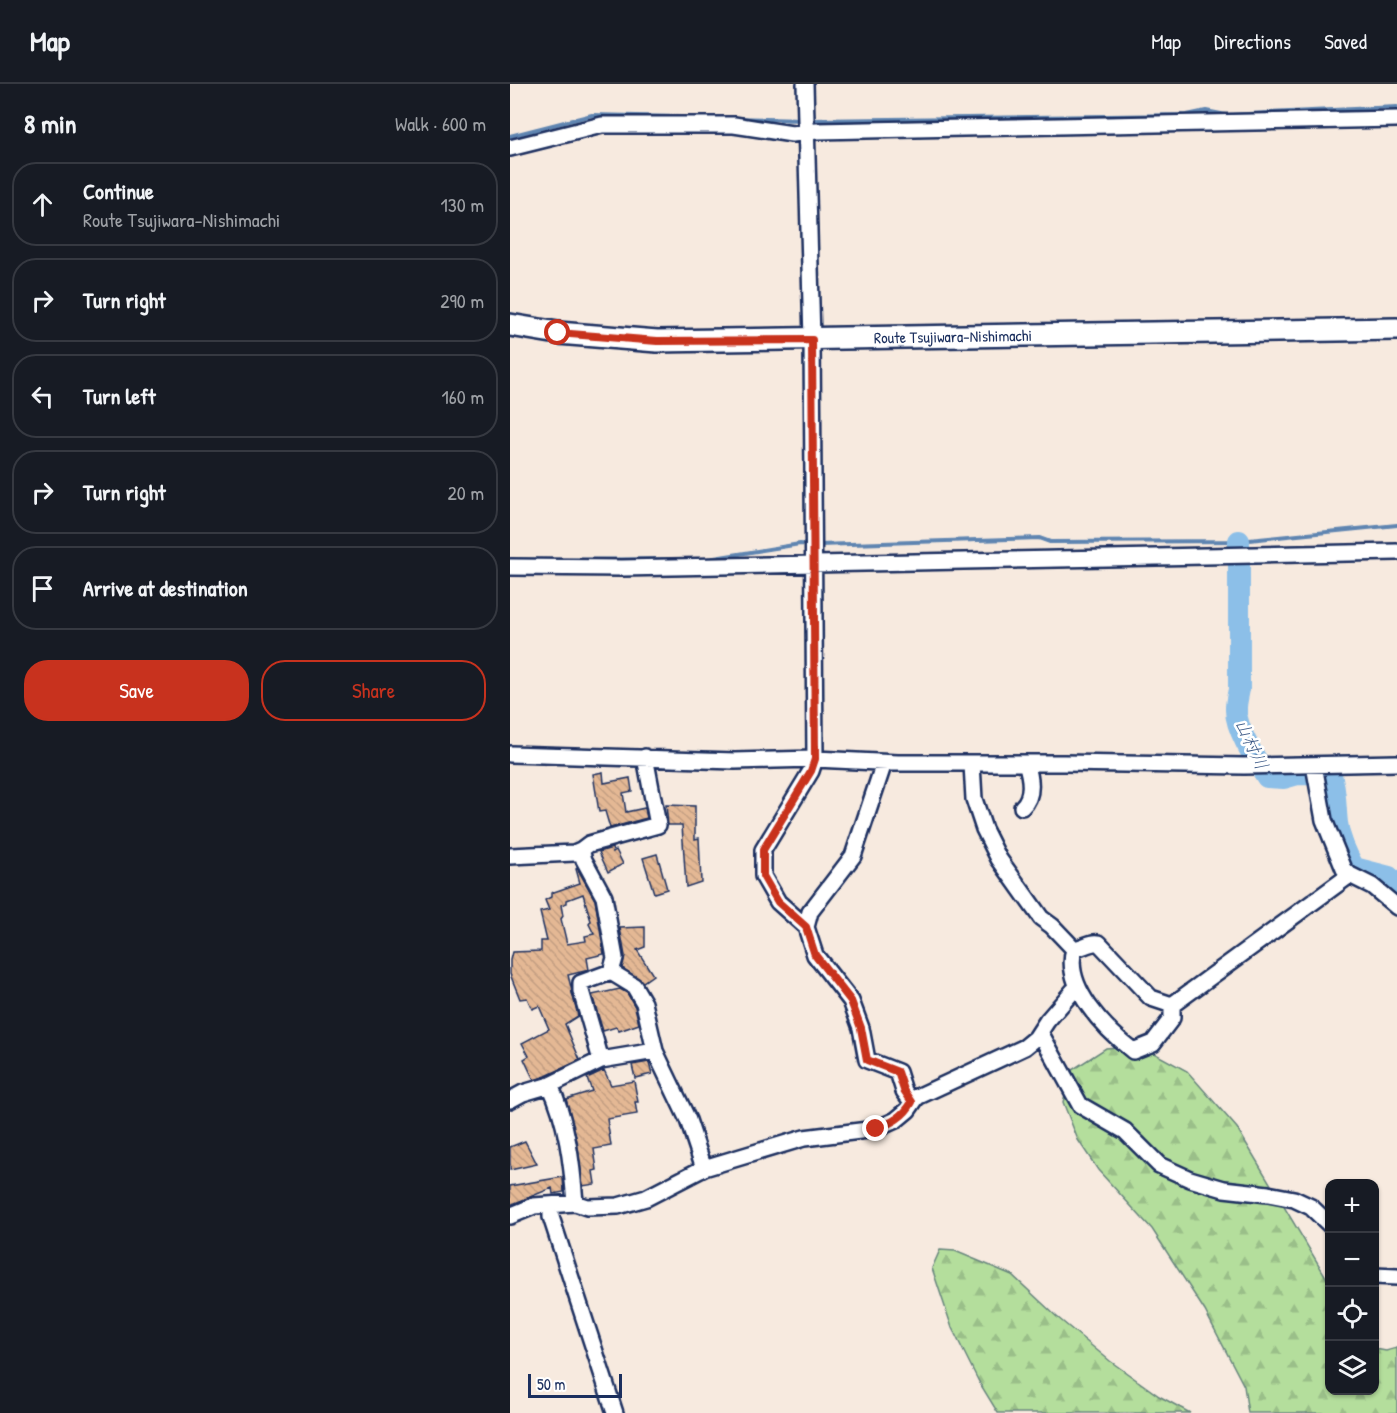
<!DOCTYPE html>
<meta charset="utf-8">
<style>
:root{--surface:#171b24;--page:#242831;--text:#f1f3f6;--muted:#9ea1a6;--line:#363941;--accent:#c8321e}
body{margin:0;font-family:"Patrick Hand","Klee One",sans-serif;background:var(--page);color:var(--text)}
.controls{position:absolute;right:18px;bottom:18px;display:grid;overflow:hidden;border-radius:12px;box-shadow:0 2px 4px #0004}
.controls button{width:54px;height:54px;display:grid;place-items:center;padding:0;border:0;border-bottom:2px solid var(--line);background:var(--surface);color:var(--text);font:30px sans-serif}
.scale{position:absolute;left:18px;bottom:15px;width:94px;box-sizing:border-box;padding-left:6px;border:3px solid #1b2f5e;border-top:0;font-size:16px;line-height:21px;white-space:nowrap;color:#1b2f5e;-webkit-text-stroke:4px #fff;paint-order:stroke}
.stop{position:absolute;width:18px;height:18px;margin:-14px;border:4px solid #c8321e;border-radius:50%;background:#fff}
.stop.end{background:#c8321e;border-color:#fff;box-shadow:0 2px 6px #0008}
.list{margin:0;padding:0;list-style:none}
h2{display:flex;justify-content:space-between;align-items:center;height:78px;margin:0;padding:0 24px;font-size:26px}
h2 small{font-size:20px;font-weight:400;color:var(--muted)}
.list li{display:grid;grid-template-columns:39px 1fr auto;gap:18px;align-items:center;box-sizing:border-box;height:84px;margin:0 12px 12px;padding:0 12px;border:2px solid var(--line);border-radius:24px}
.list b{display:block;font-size:22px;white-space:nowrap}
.list p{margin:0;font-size:20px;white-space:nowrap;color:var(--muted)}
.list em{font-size:20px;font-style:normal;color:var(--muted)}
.actions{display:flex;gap:12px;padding:18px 24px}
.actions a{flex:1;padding:14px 0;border:2px solid var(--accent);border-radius:24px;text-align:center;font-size:21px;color:var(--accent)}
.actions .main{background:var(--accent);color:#fff}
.icon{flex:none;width:33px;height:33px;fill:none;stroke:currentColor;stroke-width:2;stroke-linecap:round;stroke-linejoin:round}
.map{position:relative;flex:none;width:887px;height:1329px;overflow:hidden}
header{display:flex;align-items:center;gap:36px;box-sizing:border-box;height:84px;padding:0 30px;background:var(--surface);border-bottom:2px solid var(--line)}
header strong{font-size:28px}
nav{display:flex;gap:33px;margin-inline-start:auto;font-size:21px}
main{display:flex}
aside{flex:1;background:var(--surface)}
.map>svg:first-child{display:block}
.forest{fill:url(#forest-firs);stroke:#68867d;stroke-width:1.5}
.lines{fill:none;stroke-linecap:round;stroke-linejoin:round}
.stream{stroke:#5f85b1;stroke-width:4}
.river{stroke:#8cbfe8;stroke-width:22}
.building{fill:url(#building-back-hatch);stroke:#1b2f5e;stroke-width:1.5;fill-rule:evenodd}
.minor-casing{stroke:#1b2f5e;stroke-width:20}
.secondary-casing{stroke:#1b2f5e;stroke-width:26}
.minor{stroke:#fff;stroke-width:15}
.secondary{stroke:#fff;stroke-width:21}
.route{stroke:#c8321e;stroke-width:8}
.labels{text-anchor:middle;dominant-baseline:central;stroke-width:5;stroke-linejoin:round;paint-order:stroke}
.street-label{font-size:16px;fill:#1b2f5e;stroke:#fff}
.water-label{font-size:18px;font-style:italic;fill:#3d5a87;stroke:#fff}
</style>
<header>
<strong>Map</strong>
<nav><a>Map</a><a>Directions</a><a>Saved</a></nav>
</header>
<main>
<aside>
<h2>8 min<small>Walk · 600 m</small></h2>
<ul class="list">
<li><svg class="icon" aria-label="ahead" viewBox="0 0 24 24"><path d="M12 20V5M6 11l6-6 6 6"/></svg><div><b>Continue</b><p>Route Tsujiwara-Nishimachi</p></div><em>130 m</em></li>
<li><svg class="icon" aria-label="right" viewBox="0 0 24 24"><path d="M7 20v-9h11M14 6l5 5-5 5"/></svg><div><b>Turn right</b></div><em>290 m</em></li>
<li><svg class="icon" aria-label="left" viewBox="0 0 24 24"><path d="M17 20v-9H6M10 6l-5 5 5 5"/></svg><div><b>Turn left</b></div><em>160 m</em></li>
<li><svg class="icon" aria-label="right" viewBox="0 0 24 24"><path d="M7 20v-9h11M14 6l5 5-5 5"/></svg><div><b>Turn right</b></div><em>20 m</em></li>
<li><svg class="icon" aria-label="arrive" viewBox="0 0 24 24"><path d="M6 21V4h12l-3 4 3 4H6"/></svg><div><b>Arrive at destination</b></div></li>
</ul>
<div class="actions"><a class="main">Save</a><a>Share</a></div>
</aside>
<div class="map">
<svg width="887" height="1329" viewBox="0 0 887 1329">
<defs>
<pattern id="forest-firs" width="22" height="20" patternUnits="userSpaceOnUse" patternTransform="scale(1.5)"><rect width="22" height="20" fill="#b4de9c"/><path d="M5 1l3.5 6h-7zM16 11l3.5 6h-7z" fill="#9abf89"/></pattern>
<pattern id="building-back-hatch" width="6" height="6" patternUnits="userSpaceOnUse" patternTransform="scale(1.5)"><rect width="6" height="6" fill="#e4b894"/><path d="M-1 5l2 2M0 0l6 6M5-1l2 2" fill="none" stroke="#c39e82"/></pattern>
</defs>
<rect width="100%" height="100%" fill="#f7eadf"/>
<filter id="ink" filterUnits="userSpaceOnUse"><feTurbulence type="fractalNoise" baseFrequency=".0167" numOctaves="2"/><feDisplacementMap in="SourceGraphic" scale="12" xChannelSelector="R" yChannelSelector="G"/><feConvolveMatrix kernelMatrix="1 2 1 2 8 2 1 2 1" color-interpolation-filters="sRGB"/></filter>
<g filter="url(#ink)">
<path class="forest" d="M629,961L677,987L727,1044L819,1198L820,1306H864L865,1265L876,1267L887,1264V1329H738L734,1302L695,1227L642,1145L588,1086L568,1056L553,1018L562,986L596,964Z
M430,1166L445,1167L502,1191L547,1233L600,1277L649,1312L680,1329H488L469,1298L442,1244L422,1184Z"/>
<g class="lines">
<path class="stream" d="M223,34L293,36
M301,36L677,31L696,27L716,31L887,23
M0,52L82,31L215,34
M309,461L529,454L540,458L729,457L887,441
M4,476L198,475L290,460L301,461"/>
<path class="river" d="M729,457V605C728,611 726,618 726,624C725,645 746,676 757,693L774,694L788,690L821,691C826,707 825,722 827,739C829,755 836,770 844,784L879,793L887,801"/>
</g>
<path class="building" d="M93,688L94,699L120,694L122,707L113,709L116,728L135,724L137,734L100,744L95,727L89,728L83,690Z
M156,721L185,722V755L189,754L191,798L176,803L172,741H158Z
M102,764L103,768L106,766L113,780L98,788L89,768Z
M147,770L157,805L144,809L133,774Z
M67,784L85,816L94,870L77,874L79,886L58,891L68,932L55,940L70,976L36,992L24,996L14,975L19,972L12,959L39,945L29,922L22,925L17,914L10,915L0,890V876L2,868L31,867V857H37L30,828L39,826L35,816L41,813V809L70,799L66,785ZM73,810L81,837L79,840L84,850L75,852L76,857L57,860L51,835L53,832L51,821L57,819V816Z
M135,843V863L127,866L143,891L133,898L112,884L115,872L110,844Z
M110,905L117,909L125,923L129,940L109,947L106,943L93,947L82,911Z
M139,978L142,990L125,994L122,981Z
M94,986L101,1001L124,997L128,1018H125L127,1030L97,1035L101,1062L84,1065L87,1086L83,1087L85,1100L73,1102L67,1057L56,1015L82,1007L77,994Z
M15,1057L27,1080L0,1086V1063Z
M53,1093L54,1108L43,1110L42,1104L0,1121V1102Z"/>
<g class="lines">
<defs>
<path id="minor" d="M295,0L302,256L305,675L301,687L253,766V792L268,818L296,843L305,871L341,917L351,944L357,976L388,988L394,1007L402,1018
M0,64L92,41H224L282,50L307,47L887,35
M0,483L112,484L887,468
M0,670L225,677L305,675L388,679H554L734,682L887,679
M462,680L464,715L474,745L489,775L531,834L542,842L564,865
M804,681L814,736L834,785L840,791L862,802L887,823
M512,723C524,712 521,694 516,679
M71,766L74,776L94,813L105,874L101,888
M0,772L64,769L71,766L79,760L148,741L135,673
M296,843L300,828L343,772L374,679
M564,865C553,903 595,945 623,967L643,959L662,934V921
M564,865C572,864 582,857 589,859L641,914L662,921
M662,921L840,791
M530,948L570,1021L615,1047L649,1081L680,1095L714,1105L758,1110L784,1115L801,1123L820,1141
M91,976L71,907V899L101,888L124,902L134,919L145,967L178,1036L194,1084
M40,1001C57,1037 62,1079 65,1119
M0,1016L13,1009L40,1001L91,976L145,967
M41,1121V1133L105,1329
M0,1132L24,1122L65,1119L77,1123L108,1122L136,1114L194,1084L294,1054L366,1045L386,1036L398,1026L407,1013L515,963L526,954L537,937L563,907L568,904
M864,1192L887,1193"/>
<g id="secondary">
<path id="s1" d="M0,241L48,249L147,257L887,245"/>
</g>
</defs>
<use href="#minor" class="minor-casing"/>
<use href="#secondary" class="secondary-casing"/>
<use href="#minor" class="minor"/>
<use href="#secondary" class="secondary"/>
</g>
</g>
<g class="lines" filter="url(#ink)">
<path class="route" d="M48,249L147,257L302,256L305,675L301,687L253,766V792L268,818L296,843L305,871L341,917L351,944L357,976L388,988L394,1006L402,1018C394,1033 381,1039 366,1045"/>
</g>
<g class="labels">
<g class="street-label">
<text stroke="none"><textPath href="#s1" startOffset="444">Route Tsujiwara-Nishimachi</textPath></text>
</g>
<g class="water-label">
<text transform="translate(742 660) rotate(65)">山村川</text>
</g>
</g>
</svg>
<div class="controls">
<button>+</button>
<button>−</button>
<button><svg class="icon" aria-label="locate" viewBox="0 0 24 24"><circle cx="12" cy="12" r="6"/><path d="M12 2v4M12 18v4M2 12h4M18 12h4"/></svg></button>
<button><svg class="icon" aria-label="layers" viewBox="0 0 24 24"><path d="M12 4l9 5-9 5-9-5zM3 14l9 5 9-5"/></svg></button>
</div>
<div class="scale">50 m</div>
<div class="stop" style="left:48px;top:249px"></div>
<div class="stop end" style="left:366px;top:1045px"></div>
</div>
</main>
